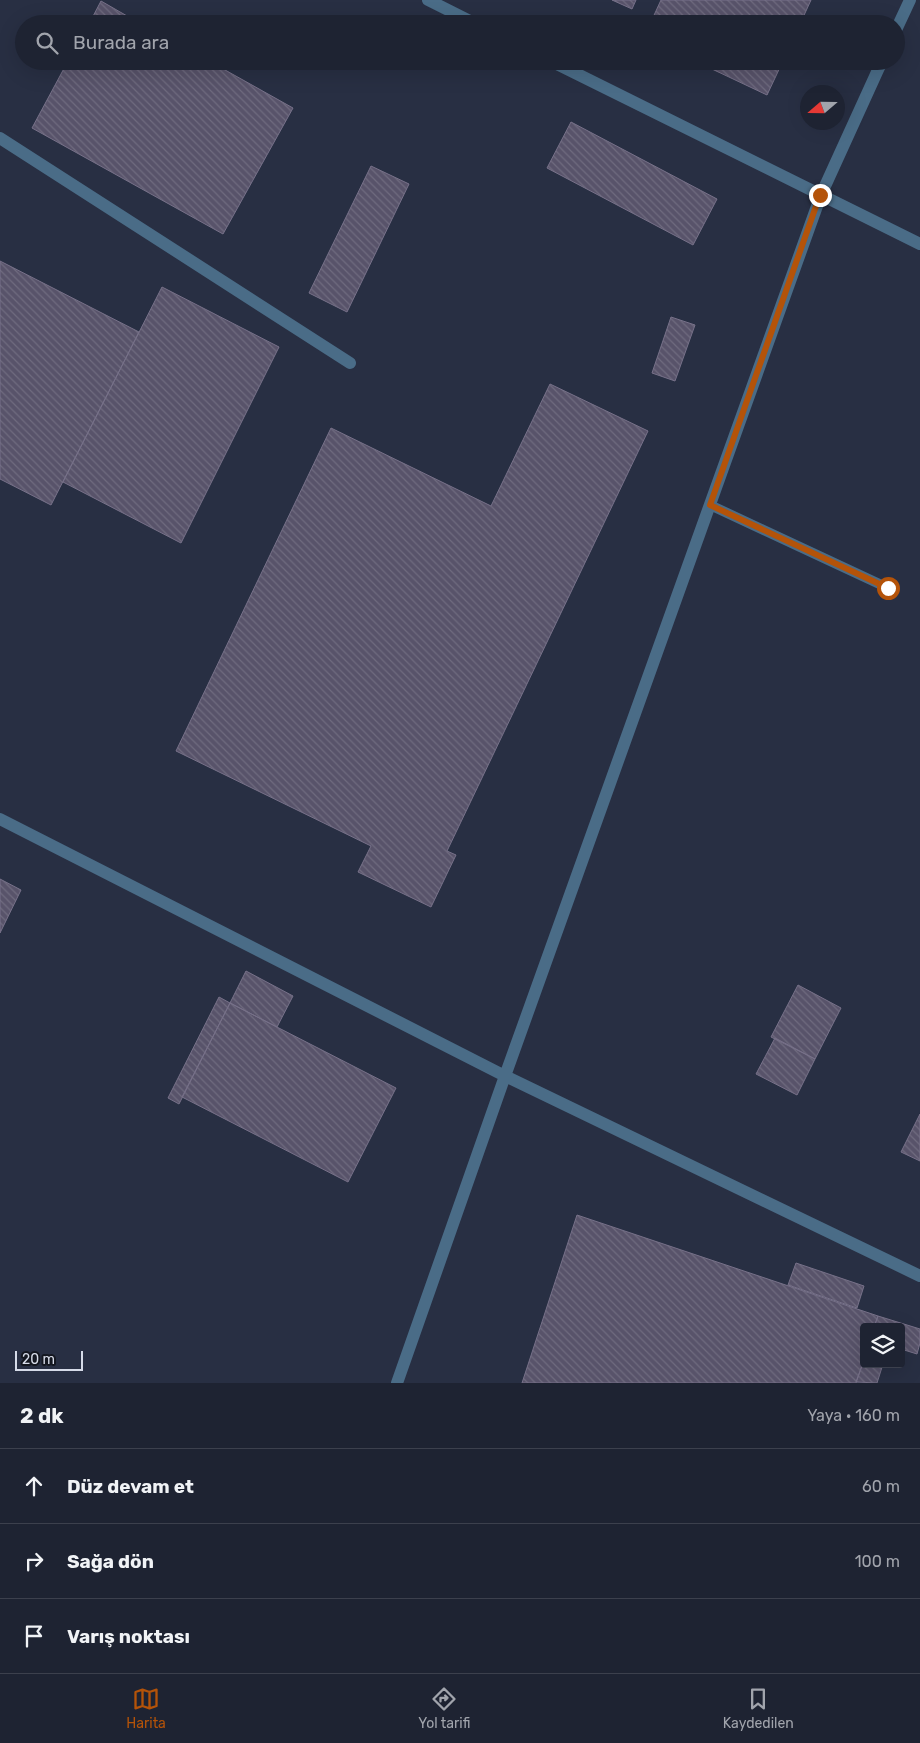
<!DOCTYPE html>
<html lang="tr">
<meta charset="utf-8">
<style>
:root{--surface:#1e2332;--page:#262b3a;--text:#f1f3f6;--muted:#a1a4ac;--line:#3c404d;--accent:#b45309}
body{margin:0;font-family:Rubik,sans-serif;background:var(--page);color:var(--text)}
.controls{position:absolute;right:15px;bottom:15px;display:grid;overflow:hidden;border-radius:5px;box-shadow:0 5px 20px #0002}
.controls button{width:45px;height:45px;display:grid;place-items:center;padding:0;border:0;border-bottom:1px solid var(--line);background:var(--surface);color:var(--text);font:25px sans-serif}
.compass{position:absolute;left:800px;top:85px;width:45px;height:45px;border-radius:50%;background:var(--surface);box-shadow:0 5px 20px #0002;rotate:250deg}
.scale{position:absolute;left:15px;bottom:12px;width:68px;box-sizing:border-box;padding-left:5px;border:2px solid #d6dbe8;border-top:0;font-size:14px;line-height:18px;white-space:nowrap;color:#d6dbe8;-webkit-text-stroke:4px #141720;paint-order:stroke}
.stop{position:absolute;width:15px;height:15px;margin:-11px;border:4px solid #b45309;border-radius:50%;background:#fff}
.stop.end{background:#b45309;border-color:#fff;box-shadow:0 1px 5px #0008}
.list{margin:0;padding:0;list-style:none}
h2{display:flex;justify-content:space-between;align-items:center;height:65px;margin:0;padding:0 20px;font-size:21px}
h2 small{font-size:16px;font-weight:400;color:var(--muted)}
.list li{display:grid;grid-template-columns:32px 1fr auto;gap:15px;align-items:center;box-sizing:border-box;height:75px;padding:0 20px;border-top:1px solid var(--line)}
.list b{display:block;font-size:19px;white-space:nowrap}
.list em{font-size:16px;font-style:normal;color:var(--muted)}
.icon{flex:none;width:28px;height:28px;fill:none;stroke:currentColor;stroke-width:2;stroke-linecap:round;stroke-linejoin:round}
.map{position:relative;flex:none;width:920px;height:1383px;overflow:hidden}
.search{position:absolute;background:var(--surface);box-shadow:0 5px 20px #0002;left:15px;right:15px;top:15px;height:55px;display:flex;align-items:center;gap:12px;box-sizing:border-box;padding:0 18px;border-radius:28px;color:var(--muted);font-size:19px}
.sheet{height:290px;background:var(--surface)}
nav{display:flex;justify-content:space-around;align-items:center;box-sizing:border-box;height:70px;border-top:1px solid var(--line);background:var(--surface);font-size:14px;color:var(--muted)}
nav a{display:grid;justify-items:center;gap:2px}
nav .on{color:var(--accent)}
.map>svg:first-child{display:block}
.building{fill:url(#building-back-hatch);stroke:#777189}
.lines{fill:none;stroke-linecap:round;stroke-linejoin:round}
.service{stroke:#4a6c87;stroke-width:10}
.minor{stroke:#4a6c87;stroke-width:12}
.route{stroke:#b45309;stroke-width:6}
</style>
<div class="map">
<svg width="920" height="1383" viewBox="0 0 920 1383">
<defs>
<pattern id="building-back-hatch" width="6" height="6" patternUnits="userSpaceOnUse" patternTransform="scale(1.25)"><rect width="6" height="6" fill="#58536a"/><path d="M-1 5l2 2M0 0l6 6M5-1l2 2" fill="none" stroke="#6f6b7f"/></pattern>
</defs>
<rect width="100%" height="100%" fill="#282f43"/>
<path class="building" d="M612,0H636L632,9Z
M661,0H811L800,24H650Z
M101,1L141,24H89Z
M68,61H209L293,108L223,234L32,128Z
M695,61H783L767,95Z
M571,122L717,199L693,245L547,168Z
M371,166L409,184L347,312L309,293Z
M0,261L139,332L51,505L0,479Z
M162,287L279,347L181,543L63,482Z
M671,317L695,325L675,381L652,373Z
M550,384L648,431L447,851L456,855L431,907L358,872L371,846L176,751L331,428L491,506Z
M0,879L21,890L0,933Z
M246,971L293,996L277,1027L230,1003Z
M798,985L841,1008L815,1059L771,1037Z
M219,997L230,1003L179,1104L168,1098Z
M230,1003L396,1088L348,1182L182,1097Z
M775,1038L815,1059L797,1095L756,1074Z
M920,1114V1161L901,1152Z
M577,1215L878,1316L874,1327H864V1360L856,1383H522Z
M796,1263L864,1286L857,1308L788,1285Z
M878,1316L920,1329V1343L917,1354L901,1349V1327H874Z
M864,1360V1364H883L877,1383L856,1382Z"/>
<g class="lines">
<path class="service" d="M710,505L888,588"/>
<path class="minor" d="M428,0L476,24
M896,30L910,0
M551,61L920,244
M0,138L350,363
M0,819L505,1076L920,1276
M397,1383L505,1076L821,195L882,61"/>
</g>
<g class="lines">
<path class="route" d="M820,195L710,505L888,588"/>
</g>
</svg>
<div class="controls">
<button><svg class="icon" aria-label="layers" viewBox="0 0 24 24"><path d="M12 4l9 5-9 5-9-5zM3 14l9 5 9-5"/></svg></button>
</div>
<svg class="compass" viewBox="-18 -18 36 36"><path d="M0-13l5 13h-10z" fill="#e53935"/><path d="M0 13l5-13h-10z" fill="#a1a4ac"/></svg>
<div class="scale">20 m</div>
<div class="stop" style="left:888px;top:588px"></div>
<div class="stop end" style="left:820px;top:195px"></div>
<div class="search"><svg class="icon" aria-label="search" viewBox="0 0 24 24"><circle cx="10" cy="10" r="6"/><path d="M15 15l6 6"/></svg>Burada ara</div>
</div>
<section class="sheet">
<h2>2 dk<small>Yaya · 160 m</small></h2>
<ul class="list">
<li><svg class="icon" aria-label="ahead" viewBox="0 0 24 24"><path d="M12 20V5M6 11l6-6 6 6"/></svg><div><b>Düz devam et</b></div><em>60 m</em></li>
<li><svg class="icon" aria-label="right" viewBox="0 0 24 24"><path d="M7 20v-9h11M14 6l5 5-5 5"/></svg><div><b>Sağa dön</b></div><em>100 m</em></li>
<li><svg class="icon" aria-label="arrive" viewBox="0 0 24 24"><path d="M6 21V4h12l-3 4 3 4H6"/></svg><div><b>Varış noktası</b></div></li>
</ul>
</section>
<nav>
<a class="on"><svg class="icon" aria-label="map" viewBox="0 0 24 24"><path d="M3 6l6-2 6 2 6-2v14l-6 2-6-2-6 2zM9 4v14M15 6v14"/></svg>Harita</a>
<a><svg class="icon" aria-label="directions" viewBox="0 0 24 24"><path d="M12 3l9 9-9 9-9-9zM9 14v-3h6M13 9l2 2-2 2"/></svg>Yol tarifi</a>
<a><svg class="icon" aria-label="saved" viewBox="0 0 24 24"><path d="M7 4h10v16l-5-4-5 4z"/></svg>Kaydedilen</a>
</nav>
